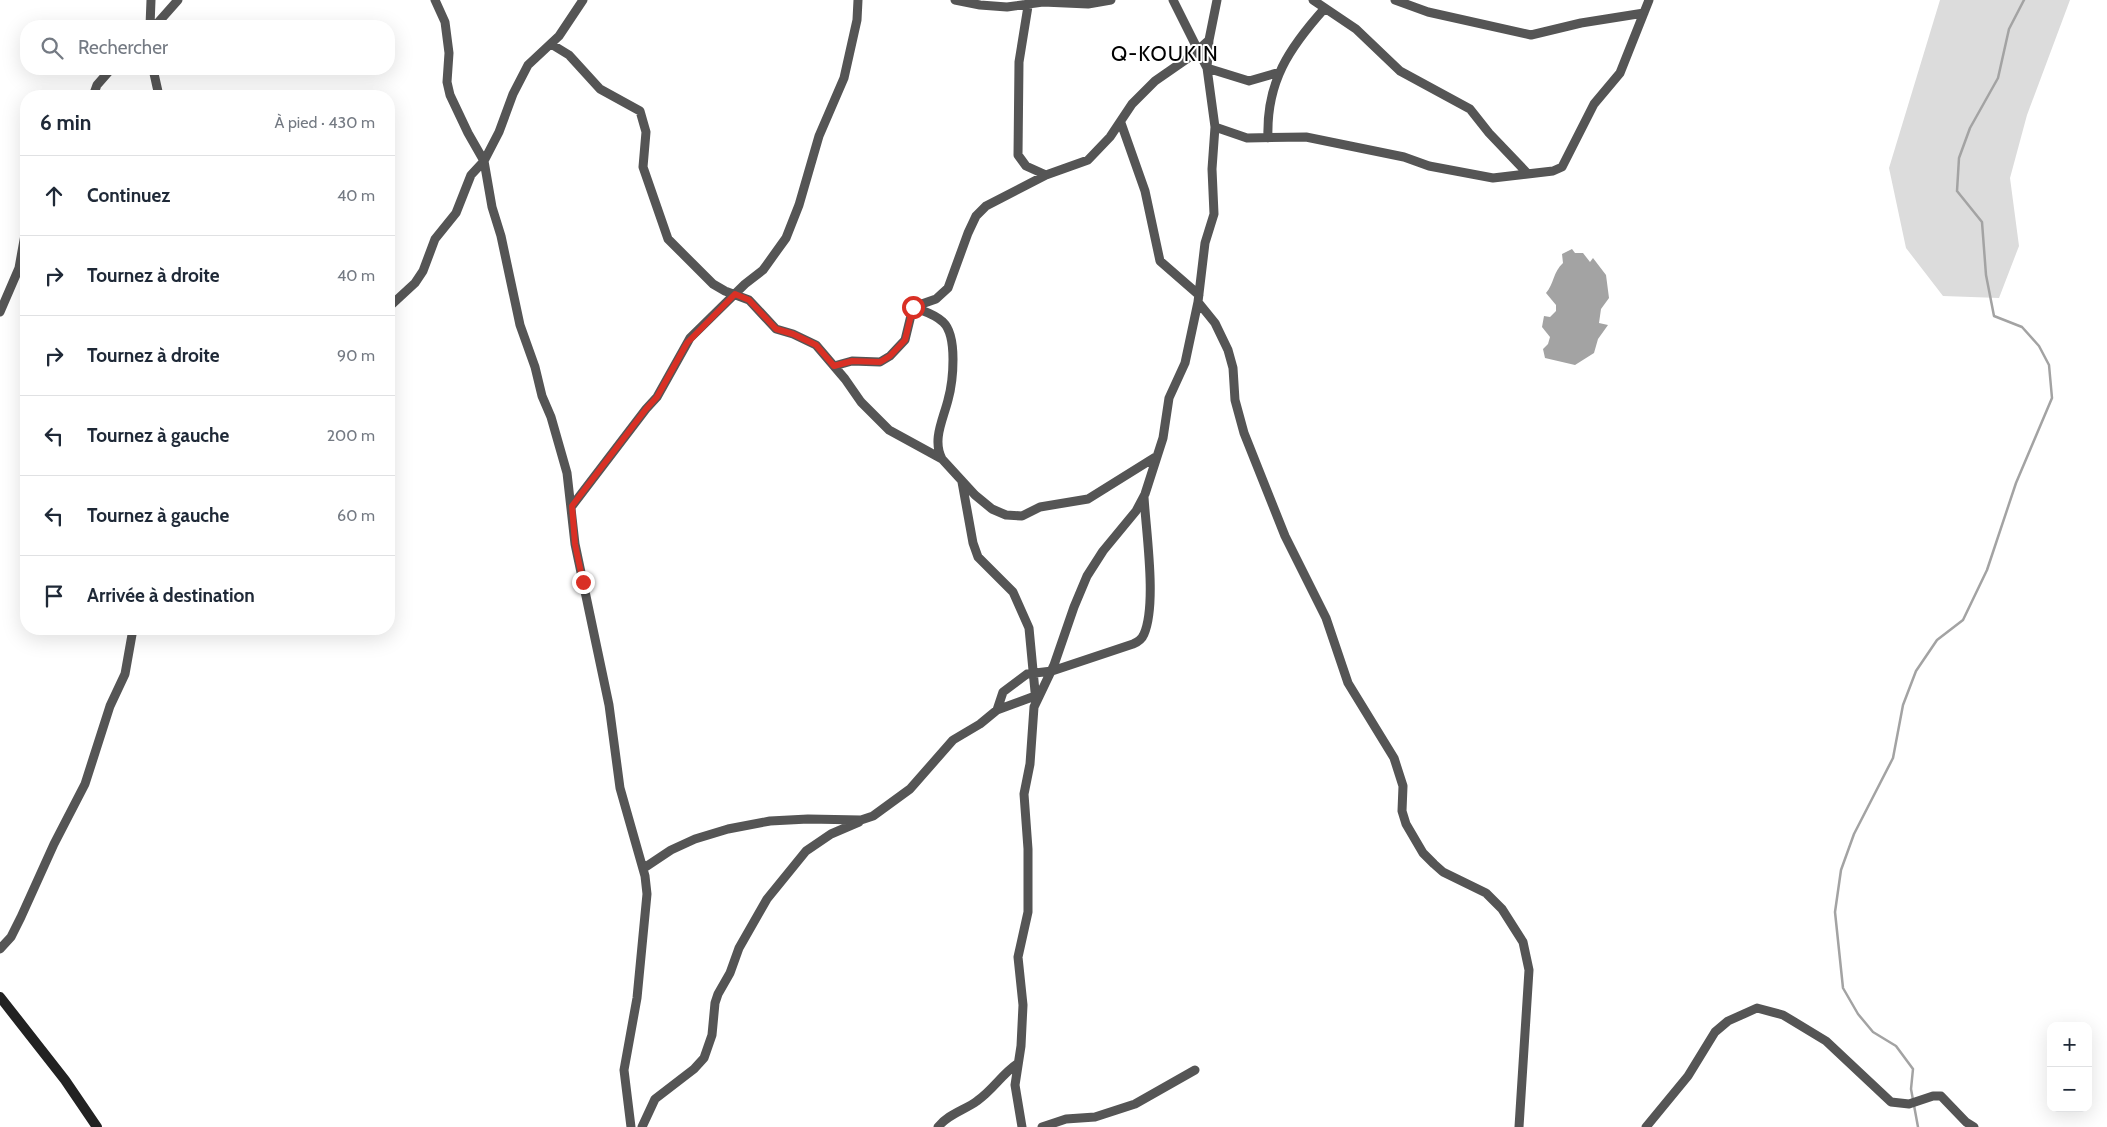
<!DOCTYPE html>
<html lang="fr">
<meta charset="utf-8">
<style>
:root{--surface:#fff;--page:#f2f2f3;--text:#1f2937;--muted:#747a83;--line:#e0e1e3}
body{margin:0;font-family:Cabin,sans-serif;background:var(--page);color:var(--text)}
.controls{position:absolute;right:15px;bottom:15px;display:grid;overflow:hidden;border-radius:10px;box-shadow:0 5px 20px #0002}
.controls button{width:45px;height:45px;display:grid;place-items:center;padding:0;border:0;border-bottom:1px solid var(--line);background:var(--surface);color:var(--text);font:25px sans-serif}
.stop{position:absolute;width:15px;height:15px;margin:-11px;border:4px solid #d93025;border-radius:50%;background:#fff}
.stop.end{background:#d93025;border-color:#fff;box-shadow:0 1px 5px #0008}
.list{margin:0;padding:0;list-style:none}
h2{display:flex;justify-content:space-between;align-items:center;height:65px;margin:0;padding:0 20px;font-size:21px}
h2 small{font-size:16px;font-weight:400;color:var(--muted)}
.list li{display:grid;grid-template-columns:32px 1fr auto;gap:15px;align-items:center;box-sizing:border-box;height:80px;padding:0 20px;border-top:1px solid var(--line)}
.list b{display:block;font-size:19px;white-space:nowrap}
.list em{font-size:16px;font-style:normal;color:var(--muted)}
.icon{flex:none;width:28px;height:28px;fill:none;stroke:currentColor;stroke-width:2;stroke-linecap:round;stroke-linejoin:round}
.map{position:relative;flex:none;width:2107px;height:1127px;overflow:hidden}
.search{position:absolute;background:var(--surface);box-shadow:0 5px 20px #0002;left:20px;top:20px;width:375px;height:55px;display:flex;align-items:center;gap:12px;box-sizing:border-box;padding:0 18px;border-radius:20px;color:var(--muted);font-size:19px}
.panel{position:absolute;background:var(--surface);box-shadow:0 5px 20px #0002;left:20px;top:90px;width:375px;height:545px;border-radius:20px}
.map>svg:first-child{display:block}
.green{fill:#dcdcdc}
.water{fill:#a3a3a3}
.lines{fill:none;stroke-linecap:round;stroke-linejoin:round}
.stream{stroke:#a3a3a3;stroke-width:2.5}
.street{stroke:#555;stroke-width:9}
.secondary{stroke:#222;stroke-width:10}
.route{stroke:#d93025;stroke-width:6}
.labels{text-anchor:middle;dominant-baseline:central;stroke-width:4;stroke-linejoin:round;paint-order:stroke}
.quarter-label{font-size:21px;letter-spacing:1px;fill:#000;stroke:#fff}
</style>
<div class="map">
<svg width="2107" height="1127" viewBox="0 0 2107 1127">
<rect width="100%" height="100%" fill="#fff"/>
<path class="green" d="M1940,0H2070L2027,115L2010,178L2019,246L1999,298L1943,296L1906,248L1889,168Z"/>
<path class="water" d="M1572,249L1575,253H1583L1590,262L1593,258L1606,275L1609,298L1601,309L1599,323L1608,325L1598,339L1594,353L1575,365L1545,358L1543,349L1548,344L1550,337L1542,327L1544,316L1550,317L1556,311V305L1546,293C1554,284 1553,272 1563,263L1562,254Z"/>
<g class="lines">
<path class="stream" d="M1918,1127L1911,1089L1913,1069L1896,1046L1873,1032L1858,1014L1843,988L1835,912L1841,870L1854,834L1893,758L1903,705L1916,671L1937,640L1963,620L1987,570L2016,483L2052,398L2049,365L2039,346L2022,327L1994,316L1986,275L1982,222L1957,191L1959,158L1970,128L1998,78L2009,29L2024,0"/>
<path class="street" d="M435,0L445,22L449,53L447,82L450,95L468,133L484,161L492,207L501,236L520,325L535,367L542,396L551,417L567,473L575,544L609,705L620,788L645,876L647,894L637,998L624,1070L631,1127
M955,0L980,5L1007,7L1043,2L1088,4L1111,0
M1029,0L1019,62L1018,155L1026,166L1046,175
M1173,0L1207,68L1249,81L1280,72
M1313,0L1356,29L1400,71L1470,109L1489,133L1528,174
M1395,0L1428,12L1531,35L1581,23L1644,13
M150,26L151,0
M155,26L178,0
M551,44L569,55L600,89L640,111L646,132L643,167L668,239L713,284L725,291L749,300L776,329L793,334L816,345L845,379L861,402L889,430L942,459L975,495L992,509L1006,515L1022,516L1040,507L1088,499L1157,456
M153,69L159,96
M93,96L97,85L111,69
M1121,123L1145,191L1160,261L1199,295
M1215,127L1247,138L1306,137L1404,157L1429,166L1493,178L1553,171L1562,167L1594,104L1620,73L1649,0
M1268,138C1266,82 1289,48 1325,8
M1198,302L1215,323L1228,350L1233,368L1235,400L1244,433L1285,536L1326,618L1348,683L1394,758L1403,786L1402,811L1406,824L1423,853L1434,864L1443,872L1486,893L1502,909L1523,942L1529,970L1519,1127
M389,307L415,283L423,271L435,239L456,213L471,175L484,161L499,132L513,94L528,65L559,36L583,0
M913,307C923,311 935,314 943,322C958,336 953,382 948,400C943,420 932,440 942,459
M0,312L19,268L26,229
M834,366L852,361L880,362L890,356L905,340L913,307L936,299L948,288L968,233L976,216L986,206L1046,175L1088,160L1110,137L1132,104L1155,81L1191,56L1209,40
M962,482L973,543L978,557L1013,592L1029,628L1036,702
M572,506L646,409L657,397L690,338L745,284L763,270L786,238L799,205L819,136L844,78L857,20L858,0
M997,710L1003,692L1027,674L1052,671L1133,644C1138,642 1142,639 1144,634C1157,604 1146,532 1144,497
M644,868L671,850L695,839L728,829L770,821L808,819L861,820L873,816L910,789L953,740L980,724L997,710L1035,696
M0,949L11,937L21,917L54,844L85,784L110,706L125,674L133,629
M642,1127L655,1099L694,1069L704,1058L712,1035L715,1003L718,994L730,973L739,948L767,899L806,851L831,834L859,822
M938,1127C948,1114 965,1110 977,1101C993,1090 1002,1074 1017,1064
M1022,1127L1015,1085L1021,1046L1023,1005L1018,957L1028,912V849L1024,794L1030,764L1034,707L1054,665L1074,607L1087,576L1103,551L1136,511L1145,494L1163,438L1169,398L1185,363L1198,302L1205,243L1214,214L1212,169L1215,127L1207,68L1209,40L1217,0
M1042,1127L1066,1119L1095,1117L1135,1104L1195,1070
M1646,1127L1688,1076L1715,1032L1728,1021L1757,1008L1783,1015L1826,1041L1891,1102L1909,1104L1933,1096H1941L1966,1122L1974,1127"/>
<path class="secondary" d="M0,997L65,1080L97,1127"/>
</g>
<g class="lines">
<path class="route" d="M583,582L575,544L572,506L646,409L657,397L687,343L735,294L749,300L776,329L793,334L816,345L834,366L852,361L880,362L890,356L905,340L913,307"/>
</g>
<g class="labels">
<g class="quarter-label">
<text x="1165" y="53">Q-KOUKIN</text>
</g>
</g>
</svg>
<div class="controls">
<button>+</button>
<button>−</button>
</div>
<div class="stop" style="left:913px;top:307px"></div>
<div class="stop end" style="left:583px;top:582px"></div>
<div class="search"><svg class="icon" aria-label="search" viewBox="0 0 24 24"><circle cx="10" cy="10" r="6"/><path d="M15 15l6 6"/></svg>Rechercher</div>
<section class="panel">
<h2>6 min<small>À pied · 430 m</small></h2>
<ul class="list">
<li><svg class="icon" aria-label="ahead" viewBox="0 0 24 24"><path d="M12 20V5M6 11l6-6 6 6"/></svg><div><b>Continuez</b></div><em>40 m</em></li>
<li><svg class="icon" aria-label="right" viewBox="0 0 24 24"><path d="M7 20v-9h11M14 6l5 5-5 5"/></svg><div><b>Tournez à droite</b></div><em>40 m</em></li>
<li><svg class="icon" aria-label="right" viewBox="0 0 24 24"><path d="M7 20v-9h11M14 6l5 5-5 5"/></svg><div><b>Tournez à droite</b></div><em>90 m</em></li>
<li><svg class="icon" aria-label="left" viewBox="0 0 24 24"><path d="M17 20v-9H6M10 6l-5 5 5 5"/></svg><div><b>Tournez à gauche</b></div><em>200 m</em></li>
<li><svg class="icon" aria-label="left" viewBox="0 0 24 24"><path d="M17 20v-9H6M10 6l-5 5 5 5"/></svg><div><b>Tournez à gauche</b></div><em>60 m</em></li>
<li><svg class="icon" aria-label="arrive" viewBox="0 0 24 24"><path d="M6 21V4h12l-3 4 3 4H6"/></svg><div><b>Arrivée à destination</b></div></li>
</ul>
</section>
</div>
